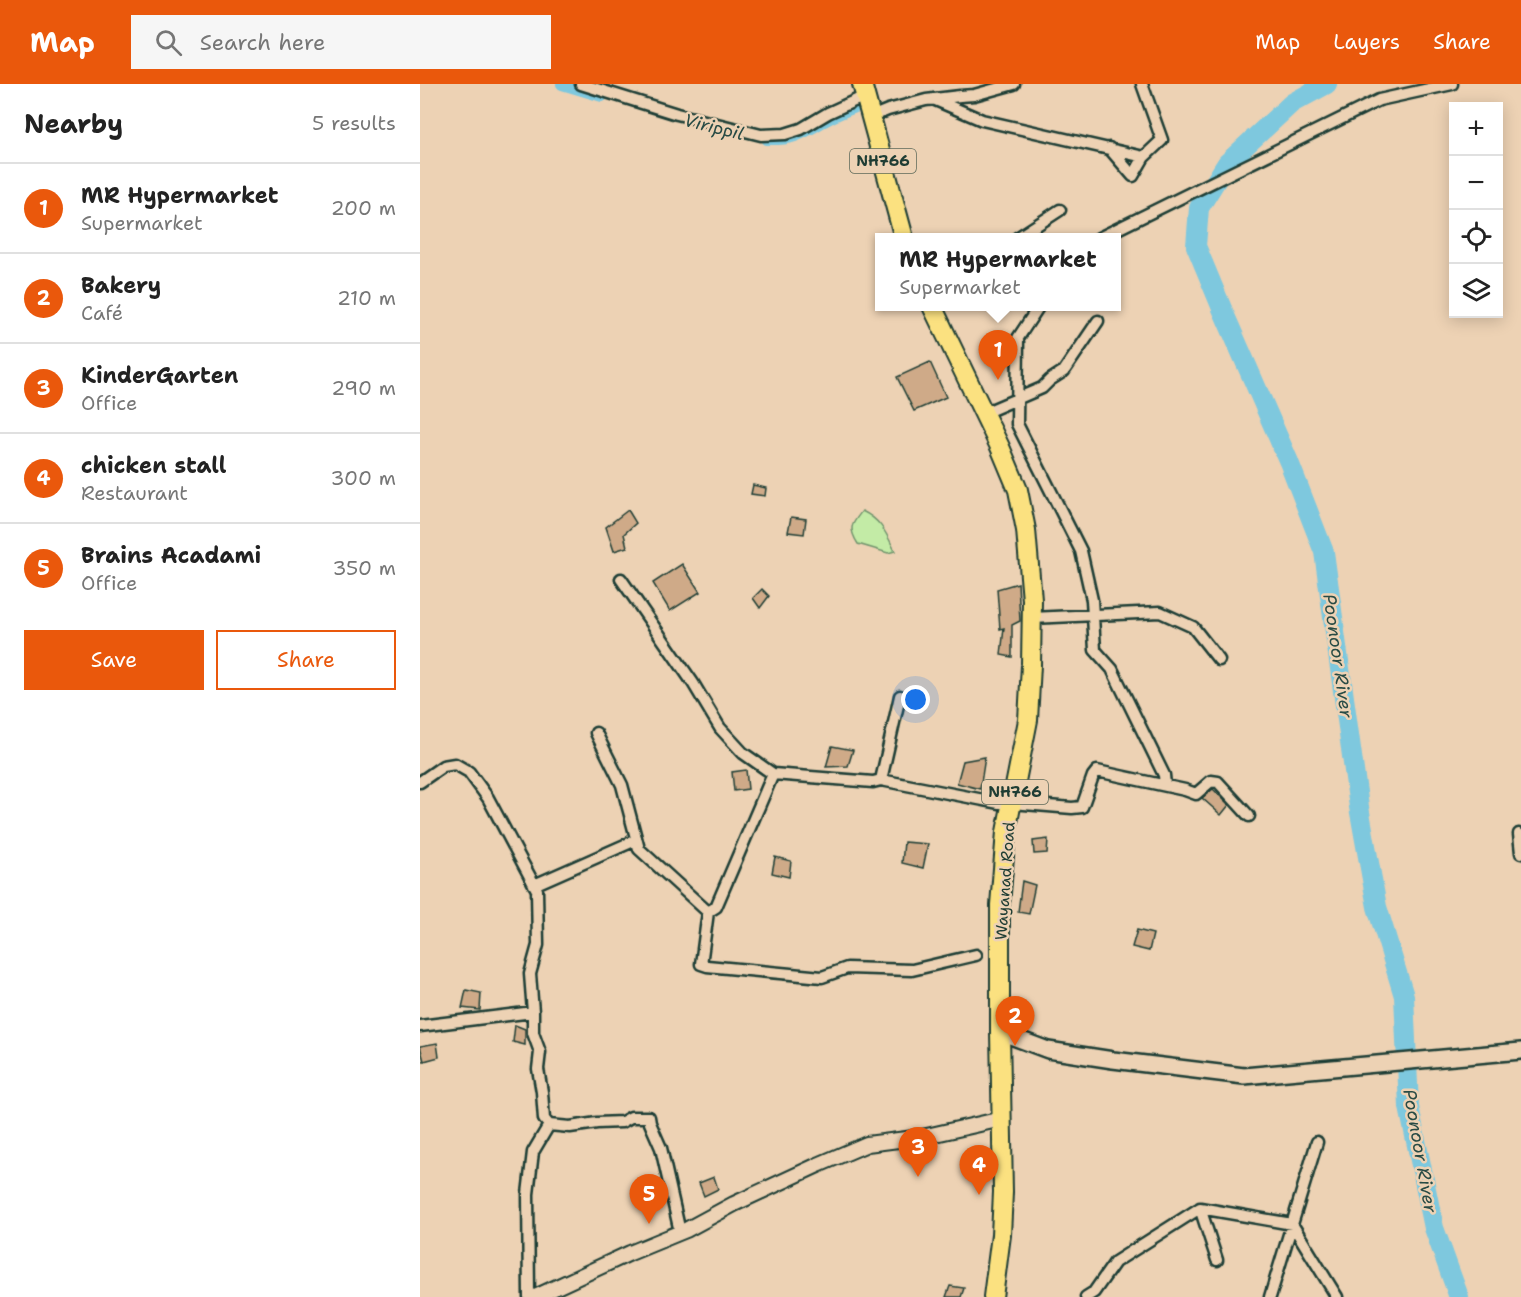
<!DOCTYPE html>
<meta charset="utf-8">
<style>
:root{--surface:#fff;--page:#f6f6f6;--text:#222;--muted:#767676;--line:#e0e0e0;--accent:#ea580c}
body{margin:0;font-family:"Shantell Sans",sans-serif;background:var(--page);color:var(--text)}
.controls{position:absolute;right:18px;top:18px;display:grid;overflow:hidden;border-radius:0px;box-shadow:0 3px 15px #0003}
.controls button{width:54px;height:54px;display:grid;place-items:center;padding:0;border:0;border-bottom:2px solid var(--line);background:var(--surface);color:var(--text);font:30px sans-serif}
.you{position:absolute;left:496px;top:616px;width:21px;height:21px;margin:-15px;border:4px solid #fff;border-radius:50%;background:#1a73e8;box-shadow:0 0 0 9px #1a73e833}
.badge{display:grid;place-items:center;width:39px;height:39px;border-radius:50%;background:var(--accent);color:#fff;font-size:20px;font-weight:700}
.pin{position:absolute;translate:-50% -50px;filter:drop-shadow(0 2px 3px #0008)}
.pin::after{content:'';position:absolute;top:32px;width:21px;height:18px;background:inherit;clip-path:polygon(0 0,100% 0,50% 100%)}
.popup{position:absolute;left:455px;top:149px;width:246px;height:78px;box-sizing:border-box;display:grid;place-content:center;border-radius:0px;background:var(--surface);filter:drop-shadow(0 2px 4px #0005);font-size:20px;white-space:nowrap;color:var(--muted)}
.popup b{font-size:22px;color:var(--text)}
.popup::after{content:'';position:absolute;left:50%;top:100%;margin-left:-12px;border:12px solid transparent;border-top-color:var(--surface)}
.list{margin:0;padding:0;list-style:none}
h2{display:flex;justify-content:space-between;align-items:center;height:78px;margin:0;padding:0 24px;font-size:26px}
h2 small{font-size:20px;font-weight:400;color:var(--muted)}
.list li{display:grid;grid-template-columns:39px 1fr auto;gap:18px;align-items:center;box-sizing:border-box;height:90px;padding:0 24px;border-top:2px solid var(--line)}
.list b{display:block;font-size:22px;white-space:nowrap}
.list p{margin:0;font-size:20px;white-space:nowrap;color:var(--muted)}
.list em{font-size:20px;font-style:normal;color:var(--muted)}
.actions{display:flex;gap:12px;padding:18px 24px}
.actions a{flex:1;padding:14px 0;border:2px solid var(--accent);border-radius:0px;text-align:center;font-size:21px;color:var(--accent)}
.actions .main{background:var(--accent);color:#fff}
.icon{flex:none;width:33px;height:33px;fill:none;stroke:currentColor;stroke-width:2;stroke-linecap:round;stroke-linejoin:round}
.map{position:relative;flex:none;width:1101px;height:1213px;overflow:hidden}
header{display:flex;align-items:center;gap:36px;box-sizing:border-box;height:84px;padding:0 30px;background:var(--accent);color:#fff}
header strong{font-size:28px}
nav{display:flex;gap:33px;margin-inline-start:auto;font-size:21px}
.search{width:420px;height:54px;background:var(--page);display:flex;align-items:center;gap:15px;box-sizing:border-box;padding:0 21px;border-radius:0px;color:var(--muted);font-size:22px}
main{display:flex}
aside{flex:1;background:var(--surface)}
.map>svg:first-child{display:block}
.green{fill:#c3eba6;stroke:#71946d;stroke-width:1.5}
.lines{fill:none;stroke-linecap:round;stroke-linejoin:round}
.canal{stroke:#7ec8de;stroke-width:12}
.river{stroke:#7ec8de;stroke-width:20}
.building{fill:#cfaa88;stroke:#1f3d34;stroke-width:1.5}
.minor-casing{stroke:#1f3d34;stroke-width:15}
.tertiary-casing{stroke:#1f3d34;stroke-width:18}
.secondary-casing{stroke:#1f3d34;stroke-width:20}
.trunk-casing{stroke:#1f3d34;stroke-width:22}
.minor{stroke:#edd2b4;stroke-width:10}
.tertiary{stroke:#edd2b4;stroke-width:14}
.secondary{stroke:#edd2b4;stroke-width:15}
.trunk{stroke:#fbe180;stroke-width:18}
.labels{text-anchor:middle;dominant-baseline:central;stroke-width:5;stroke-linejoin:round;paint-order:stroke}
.shield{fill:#edd2b4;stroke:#5d6a5a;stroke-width:1.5}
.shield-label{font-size:15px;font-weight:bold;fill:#1f3d34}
.street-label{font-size:16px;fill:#1f3d34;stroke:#edd2b4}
.water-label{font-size:18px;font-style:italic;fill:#284b45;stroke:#edd2b4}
</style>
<header>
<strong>Map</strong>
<div class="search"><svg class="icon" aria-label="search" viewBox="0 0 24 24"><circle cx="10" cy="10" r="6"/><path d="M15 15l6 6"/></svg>Search here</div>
<nav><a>Map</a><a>Layers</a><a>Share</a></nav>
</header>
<main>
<aside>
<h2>Nearby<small>5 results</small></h2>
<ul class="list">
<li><span class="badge">1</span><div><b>MR Hypermarket</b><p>Supermarket</p></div><em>200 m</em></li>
<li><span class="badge">2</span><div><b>Bakery</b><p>Café</p></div><em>210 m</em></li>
<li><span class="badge">3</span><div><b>KinderGarten</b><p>Office</p></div><em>290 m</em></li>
<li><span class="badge">4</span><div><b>chicken stall</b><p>Restaurant</p></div><em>300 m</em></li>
<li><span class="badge">5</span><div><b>Brains Acadami</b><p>Office</p></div><em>350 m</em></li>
</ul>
<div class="actions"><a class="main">Save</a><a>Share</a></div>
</aside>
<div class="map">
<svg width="1101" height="1213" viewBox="0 0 1101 1213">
<rect width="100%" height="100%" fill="#edd2b4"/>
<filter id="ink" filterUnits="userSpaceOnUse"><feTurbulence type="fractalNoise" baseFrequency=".0167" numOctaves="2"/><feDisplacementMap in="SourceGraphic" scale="12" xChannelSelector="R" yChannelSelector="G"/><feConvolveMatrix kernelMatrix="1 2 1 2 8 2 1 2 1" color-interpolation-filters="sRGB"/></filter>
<g filter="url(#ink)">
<path class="green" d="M442,427C461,436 466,449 475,467L468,469L438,460C428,444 431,441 442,427Z"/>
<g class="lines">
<path class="canal" d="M142,0L182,12
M347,55C377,56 383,48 408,35C419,29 431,25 442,20"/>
<path class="river" d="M907,0L872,19L807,79L779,124L776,162L803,227L869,378L904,468L939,723L957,823L984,912L989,1023L1014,1144L1039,1213"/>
</g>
<path class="building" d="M510,278L526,313L494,327L477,293Z
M333,401L346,404L345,412L331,410Z
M208,426L216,439L204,450L207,463L194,467L186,443Z
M371,433L386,435L384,450L368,448Z
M262,480L280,508L250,527L233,499Z
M598,499L600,537L592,541V573L581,571L584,544L580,545L577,505Z
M342,505L349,512L340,524L333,514Z
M412,662L433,666L428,682L406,683Z
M565,673L560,705L537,699L543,677Z
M326,686L328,705L314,707L312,688Z
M793,705L809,721L801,731L782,714Z
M628,755L627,769L614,770L613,757Z
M484,758L508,760L503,784L482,779Z
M355,773L371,777L369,793L352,789Z
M602,797L615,801L609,830L598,828Z
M717,846L733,850L729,867L712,863Z
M46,906L61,909L60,926L42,924Z
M95,941L105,945V961L93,958Z
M17,959L19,973L4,977L0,962Z
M294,1093L298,1105L284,1112L279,1099Z
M530,1202L544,1204L541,1213H526Z"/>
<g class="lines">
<defs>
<path id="minor" d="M161,0L257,30L341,51L365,50L381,45L408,29L445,12
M513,15L562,36L724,73L742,56L722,0
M451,33L468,26L506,16L540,12L554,11L594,0
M689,64L713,92L724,73
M597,154L640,126
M679,154L959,16L1032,0
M619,222L598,254L597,340L661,467L672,516L675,566L692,585L744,691L745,701
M564,329L622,304L630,296L644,287L678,237
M201,495L273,599L300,644L323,669L353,690L453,698L461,696L579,719H592L652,724L662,723L673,692L677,687L765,706L776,710L791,697L798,698L829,732
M612,534L740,528L773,543L799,576
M176,649L202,701L219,765L288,828L296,823L353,690
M461,696L480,612
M0,698L23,682L35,680L49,688L68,714L117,806L118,861L110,890L113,928V949L120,968L118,985L122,1008L124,1035L129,1041L150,1043L177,1039L202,1038L211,1033H229L230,1039L241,1064L260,1148
M1099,750L1101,769
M114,801L216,756
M288,828L281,880L287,882L402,893L427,884L492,886L556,871
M0,942L113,928
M780,1124L872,1140L917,1213
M109,1213L108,1110L113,1068L129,1041
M666,1213L674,1208L695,1178L780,1124L797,1176
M850,1213L897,1058"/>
<path id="tertiary" d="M115,1213L210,1169L266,1146L314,1120L398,1081L447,1060L502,1053L582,1035"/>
<path id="secondary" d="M580,948L628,966L693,976L824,992L1101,967"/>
<path id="trunk" d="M442,0L484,154
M512,222L580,363L598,406L606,446L612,516L611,581L608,636L586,748L580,821V948L583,1108L581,1151L573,1213"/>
</defs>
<use href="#minor" class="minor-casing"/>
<use href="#tertiary" class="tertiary-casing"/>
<use href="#secondary" class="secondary-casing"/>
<use href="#trunk" class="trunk-casing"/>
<use href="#minor" class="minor"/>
<use href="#tertiary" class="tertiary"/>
<use href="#secondary" class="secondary"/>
<use href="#trunk" class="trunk"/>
</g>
</g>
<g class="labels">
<g class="shield">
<rect x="430" y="65" width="66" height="24" rx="4.5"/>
<rect x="562" y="696" width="66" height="24" rx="4.5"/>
</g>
<g class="shield-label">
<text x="463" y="77">NH766</text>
<text x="595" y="708">NH766</text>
</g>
<g class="street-label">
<text transform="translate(585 797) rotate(-86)">Wayanad Road</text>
</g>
<g class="water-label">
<text transform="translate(294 43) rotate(14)">Virippil</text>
<text transform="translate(918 572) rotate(82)">Poonoor River</text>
<text transform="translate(1000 1067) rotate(80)">Poonoor River</text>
</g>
</g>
</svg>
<div class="controls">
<button>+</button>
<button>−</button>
<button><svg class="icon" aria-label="locate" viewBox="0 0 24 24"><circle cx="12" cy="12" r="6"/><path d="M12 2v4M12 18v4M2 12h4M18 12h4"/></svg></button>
<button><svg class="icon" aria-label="layers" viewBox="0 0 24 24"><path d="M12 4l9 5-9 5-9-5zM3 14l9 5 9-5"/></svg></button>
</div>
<div class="you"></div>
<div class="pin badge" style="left:578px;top:296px">1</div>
<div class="popup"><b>MR Hypermarket</b>Supermarket</div>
<div class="pin badge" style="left:595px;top:962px">2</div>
<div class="pin badge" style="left:498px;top:1093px">3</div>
<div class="pin badge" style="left:559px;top:1111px">4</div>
<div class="pin badge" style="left:229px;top:1140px">5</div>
</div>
</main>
